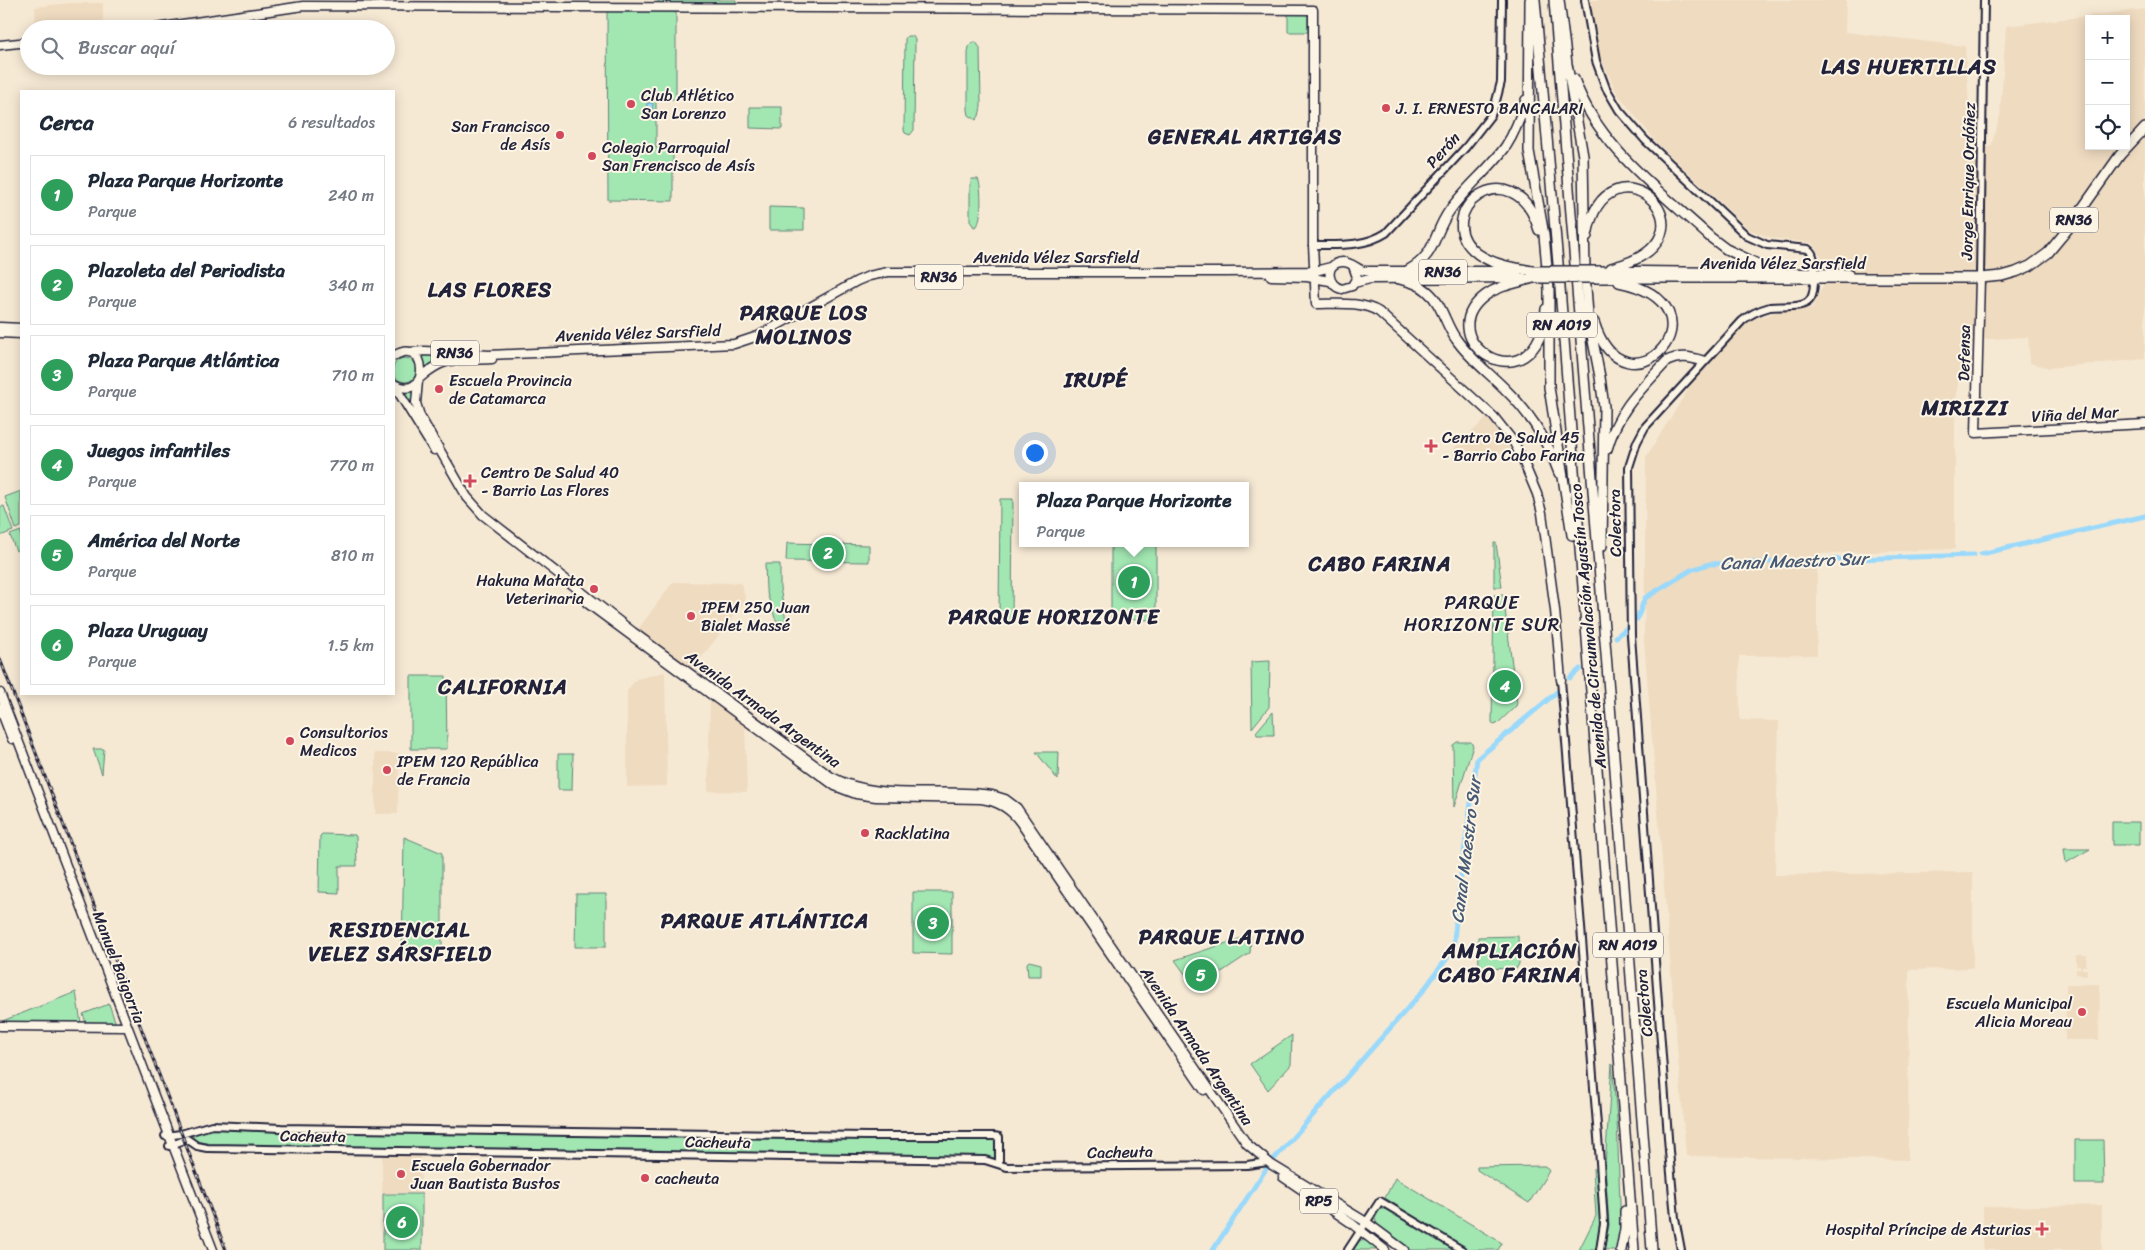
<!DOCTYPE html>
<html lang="es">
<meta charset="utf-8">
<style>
:root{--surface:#fff;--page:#f6f6f7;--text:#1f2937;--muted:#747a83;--line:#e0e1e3;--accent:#ea580c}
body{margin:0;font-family:Sriracha,sans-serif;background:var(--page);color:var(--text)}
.controls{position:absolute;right:15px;top:15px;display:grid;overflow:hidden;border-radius:0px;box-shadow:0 2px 12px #0003}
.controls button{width:45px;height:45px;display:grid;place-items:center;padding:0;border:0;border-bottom:1px solid var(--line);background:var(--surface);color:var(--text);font:25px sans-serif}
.you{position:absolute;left:1034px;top:452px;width:18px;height:18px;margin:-12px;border:4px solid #fff;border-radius:50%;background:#1a73e8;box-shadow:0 0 0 8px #1a73e833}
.badge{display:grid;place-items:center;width:32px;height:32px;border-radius:50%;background:var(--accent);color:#fff;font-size:16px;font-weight:700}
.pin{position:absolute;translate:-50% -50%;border:2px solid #fff;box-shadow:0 1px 5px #0006}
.popup{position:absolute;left:1019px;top:482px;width:230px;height:65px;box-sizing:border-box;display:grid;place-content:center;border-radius:0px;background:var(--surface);filter:drop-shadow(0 1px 4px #0005);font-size:16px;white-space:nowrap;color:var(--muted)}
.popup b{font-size:19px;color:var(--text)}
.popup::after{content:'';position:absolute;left:50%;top:100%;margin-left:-10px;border:10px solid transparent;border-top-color:var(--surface)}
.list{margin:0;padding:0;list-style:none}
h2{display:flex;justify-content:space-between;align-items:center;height:65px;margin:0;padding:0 20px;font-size:21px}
h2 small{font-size:16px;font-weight:400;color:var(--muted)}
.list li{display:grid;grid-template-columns:32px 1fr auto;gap:15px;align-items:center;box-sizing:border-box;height:80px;margin:0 10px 10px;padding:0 10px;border:1px solid var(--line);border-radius:0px}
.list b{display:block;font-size:19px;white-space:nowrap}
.list p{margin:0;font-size:16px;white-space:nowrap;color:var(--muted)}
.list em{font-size:16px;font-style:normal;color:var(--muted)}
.icon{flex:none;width:28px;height:28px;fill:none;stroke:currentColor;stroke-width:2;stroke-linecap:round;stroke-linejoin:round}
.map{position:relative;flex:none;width:2145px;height:1250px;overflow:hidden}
.search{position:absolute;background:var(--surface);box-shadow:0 2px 12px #0003;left:20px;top:20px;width:375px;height:55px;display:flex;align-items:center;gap:12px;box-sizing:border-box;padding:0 18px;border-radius:28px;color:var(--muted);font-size:19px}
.panel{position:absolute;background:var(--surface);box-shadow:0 2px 12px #0003;left:20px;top:90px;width:375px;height:605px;border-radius:0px}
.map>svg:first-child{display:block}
.built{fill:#efdbc0;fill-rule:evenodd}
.green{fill:#a2e6b2;stroke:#628476}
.water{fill:#9ad9fb;stroke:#6a90ae}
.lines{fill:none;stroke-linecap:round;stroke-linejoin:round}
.canal{stroke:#9ad9fb;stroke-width:5}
.minor-casing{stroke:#22223b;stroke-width:10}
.major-casing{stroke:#22223b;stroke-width:11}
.highway-casing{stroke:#22223b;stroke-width:12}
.minor{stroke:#fcf5e5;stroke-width:6}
.major{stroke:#fcf5e5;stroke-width:8}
.highway{stroke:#fcf5e5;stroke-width:9}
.rail-casing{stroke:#22223b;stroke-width:3}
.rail{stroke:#fcf5e5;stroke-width:1;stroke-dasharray:4;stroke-linecap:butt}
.highway-bridge-casing{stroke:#22223b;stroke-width:12;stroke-linecap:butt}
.highway-bridge{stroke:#fcf5e5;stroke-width:9}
.poi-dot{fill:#d1495b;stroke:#fcf5e5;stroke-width:2}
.labels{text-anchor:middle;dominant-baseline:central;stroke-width:4;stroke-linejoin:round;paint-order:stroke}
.shield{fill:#fcf5e5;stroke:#63616e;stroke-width:1}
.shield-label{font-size:15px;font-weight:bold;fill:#22223b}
.poi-label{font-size:16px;fill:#22223b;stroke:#fcf5e5;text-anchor:start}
.street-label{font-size:16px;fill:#22223b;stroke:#fcf5e5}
.water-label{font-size:18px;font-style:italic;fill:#465975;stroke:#fcf5e5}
.quarter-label{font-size:19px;letter-spacing:1px;fill:#22223b;stroke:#fcf5e5}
.district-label{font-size:21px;font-weight:bold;letter-spacing:1px;fill:#22223b;stroke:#fcf5e5}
</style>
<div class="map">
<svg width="2145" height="1250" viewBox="0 0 2145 1250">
<rect width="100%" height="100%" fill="#f6e9d4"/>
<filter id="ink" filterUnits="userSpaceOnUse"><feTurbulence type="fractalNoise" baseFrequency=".02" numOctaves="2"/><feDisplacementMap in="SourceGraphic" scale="10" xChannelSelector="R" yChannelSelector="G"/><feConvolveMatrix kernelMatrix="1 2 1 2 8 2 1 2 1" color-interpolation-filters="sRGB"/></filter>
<g filter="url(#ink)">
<path class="built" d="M1590,0H1846L1845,32L1965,46L1972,151L1991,146L2000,116L2006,26L2145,9V359L2049,368L2030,363L2028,337L1974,340L1960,366L1955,410V549L1817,554V655L1739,656L1740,720L1779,721L1775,875L1973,872V968L1909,970L1908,1160L1686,1156L1644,641L1646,457L1694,380L1750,320L1780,311L1812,308L1825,282L1826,264L1812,243L1772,238L1750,230L1657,143L1617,93L1600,57ZM2089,19H2126V146H2089Z
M70,3H103V26L82,29H36L35,7Z
M1487,418L1514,454L1454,453V448Z
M673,582L741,583L746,600L691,671L636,632Z
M665,672L667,786L627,787V691L636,679Z
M710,699L745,725L747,792L708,791Z
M375,753H399L398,814H375Z
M2076,955H2087L2086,966H2082V969H2087V975L2076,974V969H2080V966H2076Z
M2066,984H2100L2099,1040H2065Z
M382,1156H420L421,1193H382Z
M2102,1205V1250H1983V1207Z"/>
<path class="green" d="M658,0H736V4L658,5Z
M607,10L676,11V99H656V148L673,149V201L608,200Z
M1304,12L1308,15V32H1288V13Z
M907,36H913L915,40L914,130L910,135L905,133L904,130L905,39Z
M973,42H976L980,48L981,107L979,116L976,120L969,115L968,110V52L969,47Z
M750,107H782V129L750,128Z
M972,179H978C982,187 982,219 977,226L974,227L970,221V185Z
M769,207L804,208V230H769Z
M419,354L470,357L445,359L426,368Z
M393 370a12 12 0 1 1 24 0a12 12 0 1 1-24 0Z
M415,386V414L399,389Z
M21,491V527L16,529L5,497Z
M1000,499H1013L1012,621H999Z
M4,506L13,531L0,536V507Z
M21,531V548L16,551L10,535Z
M787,543L869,545V562L786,561Z
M1494,543H1496L1502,587H1494Z
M1111,545H1156V620L1111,619Z
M765,564H780V588L786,620L777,621L775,618L766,590Z
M1503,594L1517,703L1516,706L1497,724L1494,725L1492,722L1494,595Z
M1270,661L1269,707L1252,728L1251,662Z
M411,676H446L447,749H411Z
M1273,712L1274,735H1257L1256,732Z
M1457,742H1471L1473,746L1454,807L1453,745Z
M93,749H104L102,774Z
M1036,752H1059L1058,780Z
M558,754H573L572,790H558Z
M2112,822H2139V845H2112Z
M322,834L355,835L356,837L357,866H339V893L319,892L320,836Z
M404,837L442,853V947L402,956Z
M2064,849H2090L2066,863Z
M913,892H952V954L913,953Z
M576,894H606V947H575Z
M1251,935L1250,953L1196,989L1175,960Z
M1518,936L1519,964L1516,969L1480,968L1479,966L1478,937Z
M1029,961L1041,964V976H1028L1027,963Z
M76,992L81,1023L0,1022Z
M109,1004L116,1024L86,1023L83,1014Z
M1292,1035L1291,1065L1268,1090L1250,1064Z
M1612,1064L1617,1119L1621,1231L1617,1250H1604L1609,1225L1605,1166Z
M208,1126L999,1137V1163L994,1162L197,1146L191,1131Z
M2075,1140H2103L2104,1184H2075Z
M1545,1166L1549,1171L1529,1203L1477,1170V1167Z
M1593,1169H1598L1601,1220L1600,1237L1596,1250H1579L1596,1216Z
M1395,1178L1502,1243L1498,1250H1467L1385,1198Z
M383,1194H422V1250H383Z
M1379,1209H1392L1459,1250H1407L1378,1226L1375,1219Z
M1360,1240L1366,1241L1379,1250H1353Z"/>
<path class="water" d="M647,103H653L652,118H646Z"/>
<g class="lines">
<path class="canal" d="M1981,554L2145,516
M1637,619L1645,598L1691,570L1709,564L1974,555
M1616,637L1627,628
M1570,678L1580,669
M1274,1159L1423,991L1453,950L1459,890L1477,759L1557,692
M1213,1250L1266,1169"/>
<defs>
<path id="minor" d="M1585,0L1596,61L1606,88L1619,110L1645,140L1747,236L1767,245L1808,249C1815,254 1814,262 1814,271C1814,279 1815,291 1811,298C1805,310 1781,305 1770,307C1759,310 1750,314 1742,321L1645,427L1637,442L1629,467L1631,636L1669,1151L1675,1218L1681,1250
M1313,245C1339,245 1364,247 1386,233L1466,147L1491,115L1495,105L1501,82L1502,0
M1980,278L1984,0
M1561,680L1600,1162L1604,1224L1600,1250
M165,1136L181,1134L212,1125L281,1128L868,1136H994L999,1137V1163
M169,1146L187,1139L197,1146L207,1148L985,1160L1007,1167L1247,1165L1268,1162
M1348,1250L1380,1201L1462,1250"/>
<path id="major" d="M149,29L303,6L1313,10V245L1316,304C1337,304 1361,301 1379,312L1494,417L1513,441L1521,456L1537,494L1542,513L1555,610L1561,680
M0,45L29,42
M1353,266L1357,277L1352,286L1342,289C1327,286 1324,263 1342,262C1350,261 1357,269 1364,271H1518
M1271,276L1307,277L1330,281
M1980,278L1976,433L2145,424
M1354,283L1370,279L1524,278
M0,327L21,328
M0,333L21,334
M409,352L425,351L489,355L734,344L758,336L857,281L869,276L888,272H1225L1315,271L1331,267
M394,356C429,334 431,404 394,384
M420,378C447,354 459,361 492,359
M418,381L416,403L420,416L467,497L483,515L633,632L830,776C878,803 939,787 992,795L1005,799L1017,808L1247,1144L1272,1165L1366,1222L1404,1250
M394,385L434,450
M587,603L835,786L856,794L876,797L981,799C998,801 1010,808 1020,822L1204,1090
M0,693L213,1250
M0,708L12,739
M0,1026L127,1027
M1283,1177L1351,1223L1385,1250"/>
<path id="highway" d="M1530,0L1529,151L1544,235L1549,289V387L1572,535
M1535,0L1559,275L1634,1250
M1554,0C1587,417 1621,833 1652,1250
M1559,0L1567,64L1583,156L1585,273L1588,315L1600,377L1604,407L1602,546
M1574,79C1598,147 1659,190 1710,237L1726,249L1770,270
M1587,236C1606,127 1732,237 1611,268
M1407,271C1438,254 1432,235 1450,210C1466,187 1490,169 1506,146C1515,132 1521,116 1526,100
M1533,271C1514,268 1494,265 1478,254C1425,214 1514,145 1539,230
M1599,271L1848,274
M1396,278C1407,281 1418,283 1427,291C1442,303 1445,324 1456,339C1469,358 1488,372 1504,388C1529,412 1548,441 1559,473
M1533,278C1517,283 1500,285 1486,295C1425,340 1537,411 1546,309
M1599,278H1980L2002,276L2016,272L2030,266L2048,253L2067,230L2120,155L2145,128
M1594,322C1626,423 1735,306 1619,282
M1607,449C1618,410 1640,390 1667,361C1680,355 1690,357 1703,361
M1621,1250L1625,1229V1211"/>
</defs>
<use href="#minor" class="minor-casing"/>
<use href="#major" class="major-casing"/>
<use href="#highway" class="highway-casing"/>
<use href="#minor" class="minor"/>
<use href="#major" class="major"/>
<use href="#highway" class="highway"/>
<defs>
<path id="rail" d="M0,659L226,1250"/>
</defs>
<use href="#rail" class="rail-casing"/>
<use href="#rail" class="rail"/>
<defs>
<path id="highway-bridge" d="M1533,271H1599
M1533,278H1599"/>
</defs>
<use href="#highway-bridge" class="highway-bridge-casing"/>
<use href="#highway-bridge" class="highway-bridge"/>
</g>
</g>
<g class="poi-dot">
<circle cx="631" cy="104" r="5"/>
<circle cx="1386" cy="108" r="5"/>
<circle cx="560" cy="135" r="5"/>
<circle cx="592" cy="156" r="5"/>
<circle cx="439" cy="389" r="5"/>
<path d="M1428.5 438.5h5v5h5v5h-5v5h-5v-5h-5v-5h5z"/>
<path d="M467.5 473.5h5v5h5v5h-5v5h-5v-5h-5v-5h5z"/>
<circle cx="594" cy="589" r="5"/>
<circle cx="691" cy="616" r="5"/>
<circle cx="290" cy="741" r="5"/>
<circle cx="387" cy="770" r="5"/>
<circle cx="865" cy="833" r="5"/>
<circle cx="2082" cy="1012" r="5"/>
<circle cx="401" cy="1174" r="5"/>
<circle cx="645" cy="1178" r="5"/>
<path d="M2039.5 1221.5h5v5h5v5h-5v5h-5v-5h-5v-5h5z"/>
</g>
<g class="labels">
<g class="shield">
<rect x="2050" y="207.5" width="48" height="25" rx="4"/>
<rect x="1419" y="259.5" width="48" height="25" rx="4"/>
<rect x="915" y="264.5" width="48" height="25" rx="4"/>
<rect x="1527" y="312.5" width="70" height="25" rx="4"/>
<rect x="431" y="340.5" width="48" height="25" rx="4"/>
<rect x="1593" y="932.5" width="70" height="25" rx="4"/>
<rect x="1300" y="1188.5" width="38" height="25" rx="4"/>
</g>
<g class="shield-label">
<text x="2074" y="220">RN36</text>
<text x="1443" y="272">RN36</text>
<text x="939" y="277">RN36</text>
<text x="1562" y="325">RN A019</text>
<text x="455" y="353">RN36</text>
<text x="1628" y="945">RN A019</text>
<text x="1319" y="1201">RP5</text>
</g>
<g class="poi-label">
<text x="641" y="95">Club Atlético<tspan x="641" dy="18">San Lorenzo</tspan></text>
<text x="1396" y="108">J. I. ERNESTO BANCALARI</text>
<text x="550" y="126" text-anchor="end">San Francisco<tspan x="550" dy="18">de Asís</tspan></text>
<text x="602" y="147">Colegio Parroquial<tspan x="602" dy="18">San Frencisco de Asís</tspan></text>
<text x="449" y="380">Escuela Provincia<tspan x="449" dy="18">de Catamarca</tspan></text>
<text x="1442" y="437">Centro De Salud 45<tspan x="1442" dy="18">- Barrio Cabo Farina</tspan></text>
<text x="481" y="472">Centro De Salud 40<tspan x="481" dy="18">- Barrio Las Flores</tspan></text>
<text x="584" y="580" text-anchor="end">Hakuna Matata<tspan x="584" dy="18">Veterinaria</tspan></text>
<text x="701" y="607">IPEM 250 Juan<tspan x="701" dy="18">Bialet Massé</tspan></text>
<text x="300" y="732">Consultorios<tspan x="300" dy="18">Medicos</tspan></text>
<text x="397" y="761">IPEM 120 República<tspan x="397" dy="18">de Francia</tspan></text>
<text x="875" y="833">Racklatina</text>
<text x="2072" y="1003" text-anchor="end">Escuela Municipal<tspan x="2072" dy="18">Alicia Moreau</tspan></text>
<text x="411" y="1165">Escuela Gobernador<tspan x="411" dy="18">Juan Bautista Bustos</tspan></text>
<text x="655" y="1178">cacheuta</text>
<text x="2031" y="1229" text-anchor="end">Hospital Príncipe de Asturias</text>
</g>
<g class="street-label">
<text transform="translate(1443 150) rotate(-48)">Perón</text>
<text transform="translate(1968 181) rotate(-89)">Jorge Enrique Ordóñez</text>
<text x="1056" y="257">Avenida Vélez Sarsfield</text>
<text x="1783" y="263">Avenida Vélez Sarsfield</text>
<text transform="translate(638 333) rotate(-2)">Avenida Vélez Sarsfield</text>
<text transform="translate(1964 353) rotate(-89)">Defensa</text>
<text transform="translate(2075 414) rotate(-3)">Viña del Mar</text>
<text transform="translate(1615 523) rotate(-91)">Colectora</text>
<text transform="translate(1588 626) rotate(-95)">Avenida de Circunvalación Agustín Tosco</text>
<text transform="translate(763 709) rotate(36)">Avenida Armada Argentina</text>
<text transform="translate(119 967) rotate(69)">Manuel Baigorria</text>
<text transform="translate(1644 1003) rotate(-95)">Colectora</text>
<text transform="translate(1197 1046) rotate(56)">Avenida Armada Argentina</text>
<text transform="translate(313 1136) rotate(1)">Cacheuta</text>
<text transform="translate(718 1142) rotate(1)">Cacheuta</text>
<text transform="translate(1120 1152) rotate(-1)">Cacheuta</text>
</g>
<g class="water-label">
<text transform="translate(1794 561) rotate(-2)">Canal Maestro Sur</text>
<text transform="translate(1466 850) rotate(-83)">Canal Maestro Sur</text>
</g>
<g class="quarter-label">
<text x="1482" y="602">PARQUE<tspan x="1482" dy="22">HORIZONTE SUR</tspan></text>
</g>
<g class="district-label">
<text x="1909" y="67">LAS HUERTILLAS</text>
<text x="1245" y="137">GENERAL ARTIGAS</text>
<text x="490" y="290">LAS FLORES</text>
<text x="804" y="313">PARQUE LOS<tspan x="804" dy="24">MOLINOS</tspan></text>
<text x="1096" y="380">IRUPÉ</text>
<text x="1965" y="408">MIRIZZI</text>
<text x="1380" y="564">CABO FARINA</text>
<text x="1054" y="617">PARQUE HORIZONTE</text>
<text x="503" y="687">CALIFORNIA</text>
<text x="765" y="921">PARQUE ATLÁNTICA</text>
<text x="400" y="930">RESIDENCIAL<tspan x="400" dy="24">VELEZ SÁRSFIELD</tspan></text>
<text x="1222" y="937">PARQUE LATINO</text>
<text x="1510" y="951">AMPLIACIÓN<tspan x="1510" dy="24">CABO FARINA</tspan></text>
</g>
</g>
</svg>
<div class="controls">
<button>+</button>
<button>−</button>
<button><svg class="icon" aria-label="locate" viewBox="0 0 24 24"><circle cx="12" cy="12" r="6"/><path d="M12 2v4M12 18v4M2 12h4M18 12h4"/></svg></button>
</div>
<div class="you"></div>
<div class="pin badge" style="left:1134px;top:582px;background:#2e9e5b">1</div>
<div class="popup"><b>Plaza Parque Horizonte</b>Parque</div>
<div class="pin badge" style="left:828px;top:553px;background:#2e9e5b">2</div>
<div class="pin badge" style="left:933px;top:923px;background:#2e9e5b">3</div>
<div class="pin badge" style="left:1505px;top:686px;background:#2e9e5b">4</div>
<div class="pin badge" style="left:1201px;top:975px;background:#2e9e5b">5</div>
<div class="pin badge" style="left:402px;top:1222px;background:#2e9e5b">6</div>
<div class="search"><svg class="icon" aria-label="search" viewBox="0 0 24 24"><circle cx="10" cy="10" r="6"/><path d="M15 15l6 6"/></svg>Buscar aquí</div>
<section class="panel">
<h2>Cerca<small>6 resultados</small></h2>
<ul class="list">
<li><span class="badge" style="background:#2e9e5b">1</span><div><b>Plaza Parque Horizonte</b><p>Parque</p></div><em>240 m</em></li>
<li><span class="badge" style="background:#2e9e5b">2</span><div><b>Plazoleta del Periodista</b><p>Parque</p></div><em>340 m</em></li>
<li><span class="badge" style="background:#2e9e5b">3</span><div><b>Plaza Parque Atlántica</b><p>Parque</p></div><em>710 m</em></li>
<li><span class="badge" style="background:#2e9e5b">4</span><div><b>Juegos infantiles</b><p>Parque</p></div><em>770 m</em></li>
<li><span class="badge" style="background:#2e9e5b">5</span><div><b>América del Norte</b><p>Parque</p></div><em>810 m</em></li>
<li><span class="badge" style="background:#2e9e5b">6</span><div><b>Plaza Uruguay</b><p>Parque</p></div><em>1.5 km</em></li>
</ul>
</section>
</div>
